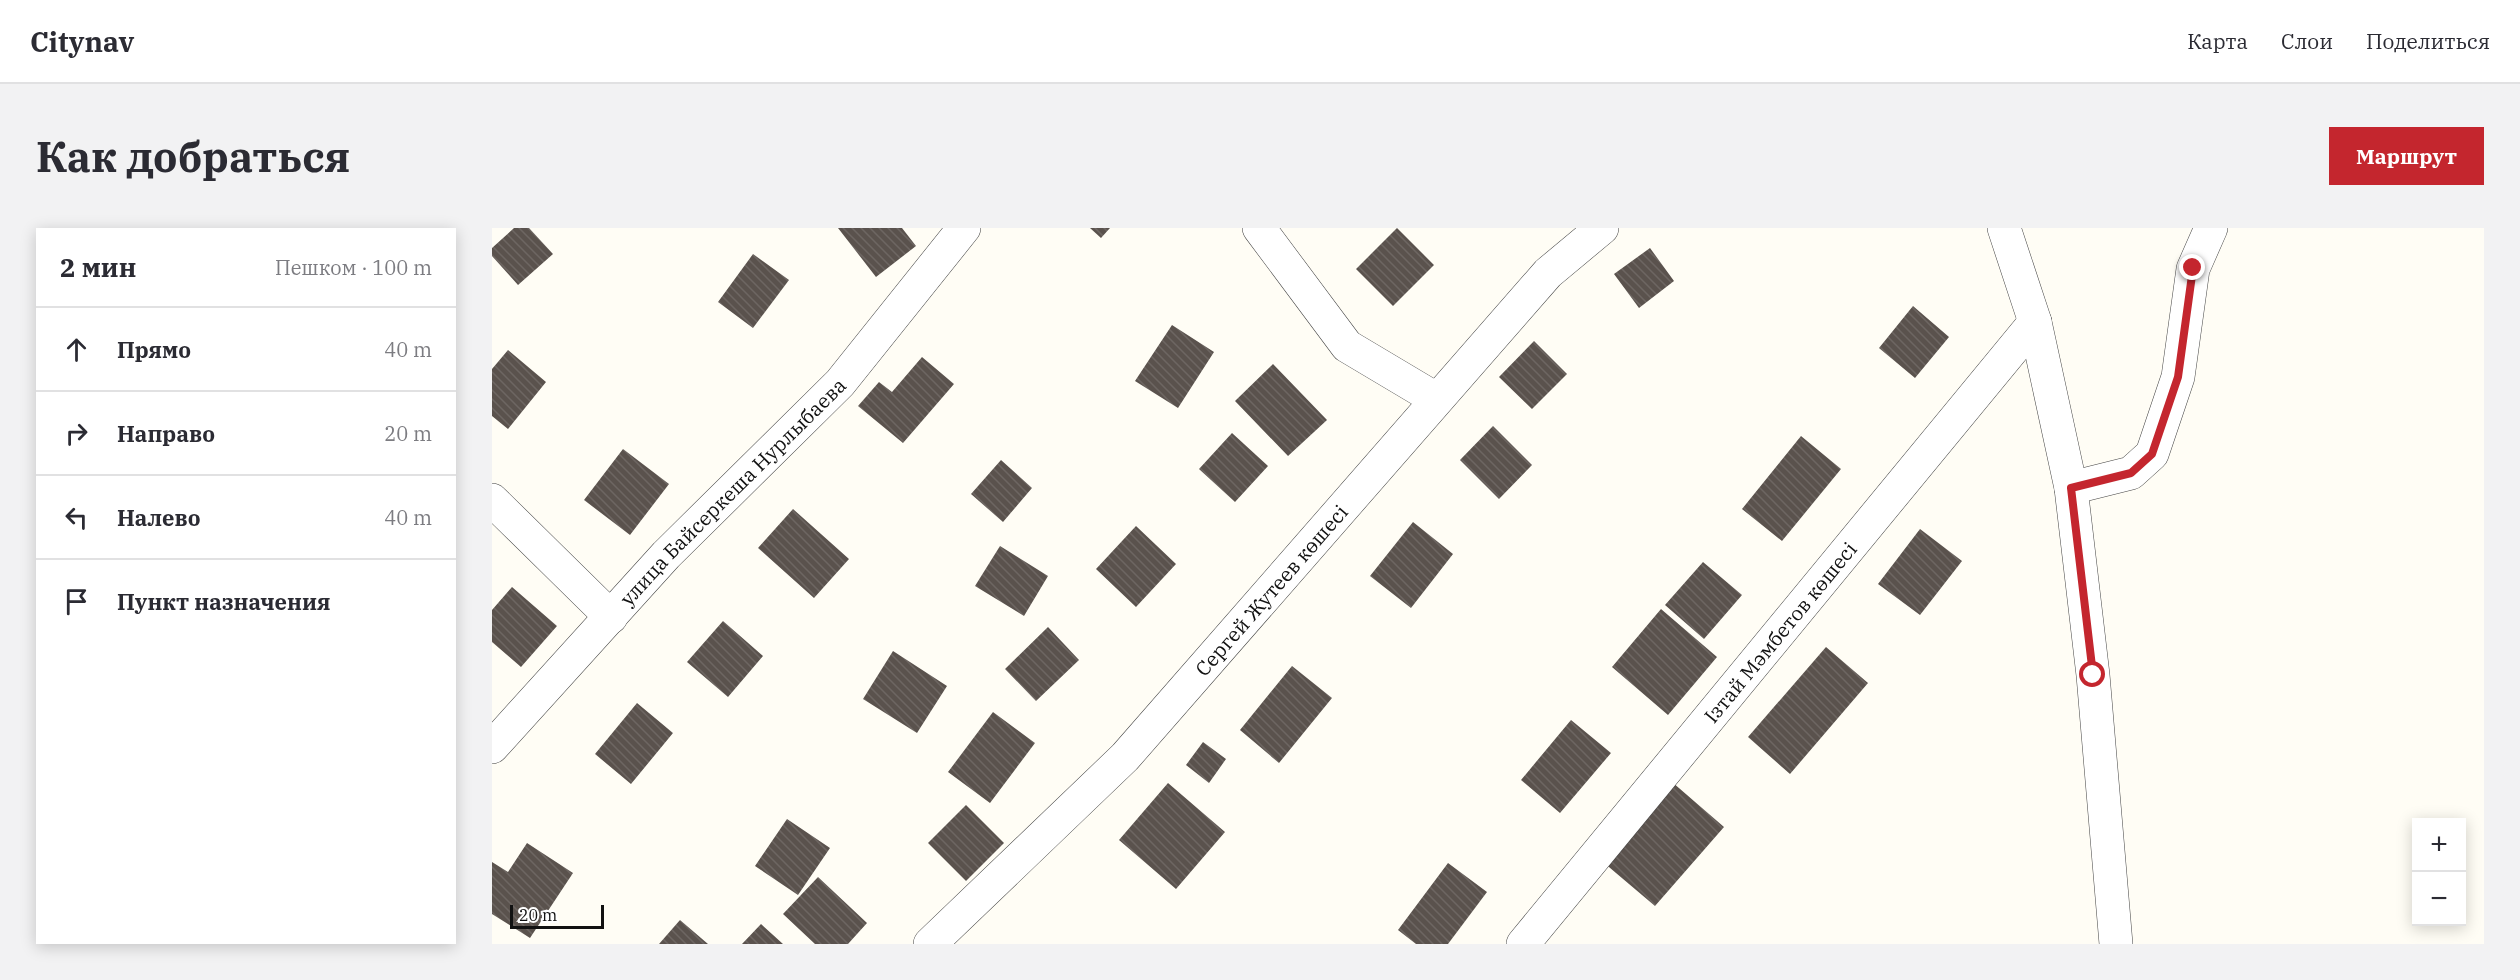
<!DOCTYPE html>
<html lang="ru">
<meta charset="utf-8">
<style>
:root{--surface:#fff;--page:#f2f2f3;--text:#2b2b33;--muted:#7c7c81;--line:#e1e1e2;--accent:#c4262e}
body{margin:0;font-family:"IBM Plex Serif",serif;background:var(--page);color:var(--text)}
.controls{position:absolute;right:18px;bottom:18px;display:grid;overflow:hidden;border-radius:0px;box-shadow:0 3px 15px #0003}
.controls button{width:54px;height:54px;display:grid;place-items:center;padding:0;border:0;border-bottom:2px solid var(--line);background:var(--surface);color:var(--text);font:30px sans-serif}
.scale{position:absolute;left:18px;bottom:15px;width:94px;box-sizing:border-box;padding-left:6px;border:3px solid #111;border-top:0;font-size:16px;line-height:21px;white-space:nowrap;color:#111;-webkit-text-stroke:4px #fff;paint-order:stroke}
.stop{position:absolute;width:18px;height:18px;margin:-14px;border:4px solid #c4262e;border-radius:50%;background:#fff}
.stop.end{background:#c4262e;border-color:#fff;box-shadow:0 2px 6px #0008}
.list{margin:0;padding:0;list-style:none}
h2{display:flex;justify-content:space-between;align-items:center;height:78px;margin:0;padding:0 24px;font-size:26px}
h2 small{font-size:20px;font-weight:400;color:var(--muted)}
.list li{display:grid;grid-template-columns:39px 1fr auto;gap:18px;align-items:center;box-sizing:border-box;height:84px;padding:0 24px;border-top:2px solid var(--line)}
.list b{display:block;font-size:22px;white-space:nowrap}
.list em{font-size:20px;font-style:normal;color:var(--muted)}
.icon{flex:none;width:33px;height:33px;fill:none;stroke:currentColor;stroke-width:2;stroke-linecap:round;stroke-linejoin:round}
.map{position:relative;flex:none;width:1992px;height:716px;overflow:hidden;border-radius:0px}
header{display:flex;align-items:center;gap:36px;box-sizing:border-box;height:84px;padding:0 30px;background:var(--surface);border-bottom:2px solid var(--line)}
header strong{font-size:28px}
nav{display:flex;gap:33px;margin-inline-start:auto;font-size:21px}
.intro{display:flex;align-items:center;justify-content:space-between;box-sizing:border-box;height:144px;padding:0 36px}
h1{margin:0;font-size:42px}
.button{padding:15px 27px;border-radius:0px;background:var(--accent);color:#fff;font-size:21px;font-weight:700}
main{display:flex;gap:36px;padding:0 36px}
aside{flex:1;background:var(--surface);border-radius:0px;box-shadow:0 3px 15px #0003}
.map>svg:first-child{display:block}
.building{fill:url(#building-back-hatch)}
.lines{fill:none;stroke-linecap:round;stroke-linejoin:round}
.minor-casing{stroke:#444;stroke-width:34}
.minor{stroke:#fff;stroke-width:33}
.route{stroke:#c4262e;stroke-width:8}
.labels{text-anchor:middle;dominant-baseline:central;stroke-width:6;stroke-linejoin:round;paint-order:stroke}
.street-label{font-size:20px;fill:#111;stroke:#fff}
</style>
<header>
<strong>Citynav</strong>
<nav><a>Карта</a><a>Слои</a><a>Поделиться</a></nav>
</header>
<div class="intro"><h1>Как добраться</h1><a class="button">Маршрут</a></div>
<main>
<aside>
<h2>2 мин<small>Пешком · 100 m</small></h2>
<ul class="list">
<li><svg class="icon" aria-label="ahead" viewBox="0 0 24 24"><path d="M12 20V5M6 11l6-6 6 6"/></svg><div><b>Прямо</b></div><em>40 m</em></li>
<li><svg class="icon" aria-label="right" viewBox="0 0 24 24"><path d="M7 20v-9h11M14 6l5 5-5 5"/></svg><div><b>Направо</b></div><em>20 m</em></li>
<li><svg class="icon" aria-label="left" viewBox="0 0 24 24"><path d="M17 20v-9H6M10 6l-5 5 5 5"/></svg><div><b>Налево</b></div><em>40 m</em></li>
<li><svg class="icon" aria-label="arrive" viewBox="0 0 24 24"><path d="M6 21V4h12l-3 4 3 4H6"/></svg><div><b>Пункт назначения</b></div></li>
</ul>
</aside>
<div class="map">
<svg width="1992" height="716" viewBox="0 0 1992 716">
<defs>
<pattern id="building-back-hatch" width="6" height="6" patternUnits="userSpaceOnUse" patternTransform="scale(1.5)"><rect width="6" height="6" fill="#5a524d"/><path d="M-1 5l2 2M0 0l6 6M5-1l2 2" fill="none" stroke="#6d6662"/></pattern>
</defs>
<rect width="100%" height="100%" fill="#fffdf5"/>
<path class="building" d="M22,0H37L61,26L26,57L0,28V20Z
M346,0H410L424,18L384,49Z
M598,0H618L609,10Z
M905,0L942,37L901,78L864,41Z
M1158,20L1182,53L1147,80L1122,46Z
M261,26L297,52L261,100L226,74Z
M1421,78L1457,109L1423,150L1387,120Z
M680,97L722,124L686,180L643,153Z
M1042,113L1075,146L1040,181L1007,149Z
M16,122L54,154L16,201L0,188V141Z
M430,129L462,156L411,215L366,178L387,154L400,164Z
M781,136L835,192L796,228L743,173Z
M1001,198L1040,237L1007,271L968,232Z
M740,205L776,238L743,274L707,241Z
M1309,208L1349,241L1290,313L1250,281Z
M131,221L177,256L138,307L92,272Z
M509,232L540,260L511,294L479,266Z
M301,281L357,331L322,370L266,320Z
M921,294L961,326L919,380L878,348Z
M644,298L684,336L644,379L604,341Z
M1428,301L1470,333L1428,387L1386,356Z
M508,318L556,348L532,388L483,358Z
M1211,334L1250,367L1212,411L1173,377Z
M20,359L65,398L29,439L0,414V382Z
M1169,381L1225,429L1176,487L1120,439Z
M231,393L271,428L236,469L195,434Z
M556,399L587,432L544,473L513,441Z
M1334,419L1376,455L1298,546L1256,509Z
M401,423L455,458L425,505L371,471Z
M800,438L840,470L787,535L748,502Z
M145,475L181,505L139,556L103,526Z
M501,484L543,515L498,575L456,544Z
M1079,492L1119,525L1068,585L1029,552Z
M711,514L734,531L717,555L694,537Z
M1180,554L1232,599L1163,678L1111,634Z
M676,555L733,604L684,661L627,612Z
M474,577L512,615L474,653L436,615Z
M295,591L338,620L306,667L263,638Z
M35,615L81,645L38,710L0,686V634L16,644Z
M956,635L995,664L956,716H924L906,702Z
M326,649L375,695L356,716H323L291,686Z
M188,692L216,716H167Z
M269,696L291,716H250Z"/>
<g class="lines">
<defs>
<g id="minor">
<path d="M767,0L855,118L944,171"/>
<path d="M1512,0L1543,94L1579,260L1601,447L1624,716"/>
<path d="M1579,260L1639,245L1660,226L1686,149L1701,41L1719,0"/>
<path d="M0,272L119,389"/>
<path id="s1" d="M0,519L174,327L348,155L472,0"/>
<path id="s2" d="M438,716L633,529L1056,45L1110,0"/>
<path id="s3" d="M1031,716L1543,94"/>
</g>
</defs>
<use href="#minor" class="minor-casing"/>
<use href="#minor" class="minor"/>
</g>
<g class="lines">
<path class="route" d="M1601,447L1579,260L1639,245L1660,226L1686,149L1701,40"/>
</g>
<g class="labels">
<g class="street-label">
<text stroke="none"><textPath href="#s1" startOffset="351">улица Байсеркеша Нурлыбаева</textPath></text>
<text stroke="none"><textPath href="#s2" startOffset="492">Сергей Жутеев көшесі</textPath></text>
<text stroke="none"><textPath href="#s3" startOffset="404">Ізтай Мәмбетов көшесі</textPath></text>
</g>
</g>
</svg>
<div class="controls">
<button>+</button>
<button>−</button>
</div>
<div class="scale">20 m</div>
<div class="stop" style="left:1601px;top:447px"></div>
<div class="stop end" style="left:1701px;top:40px"></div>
</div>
</main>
